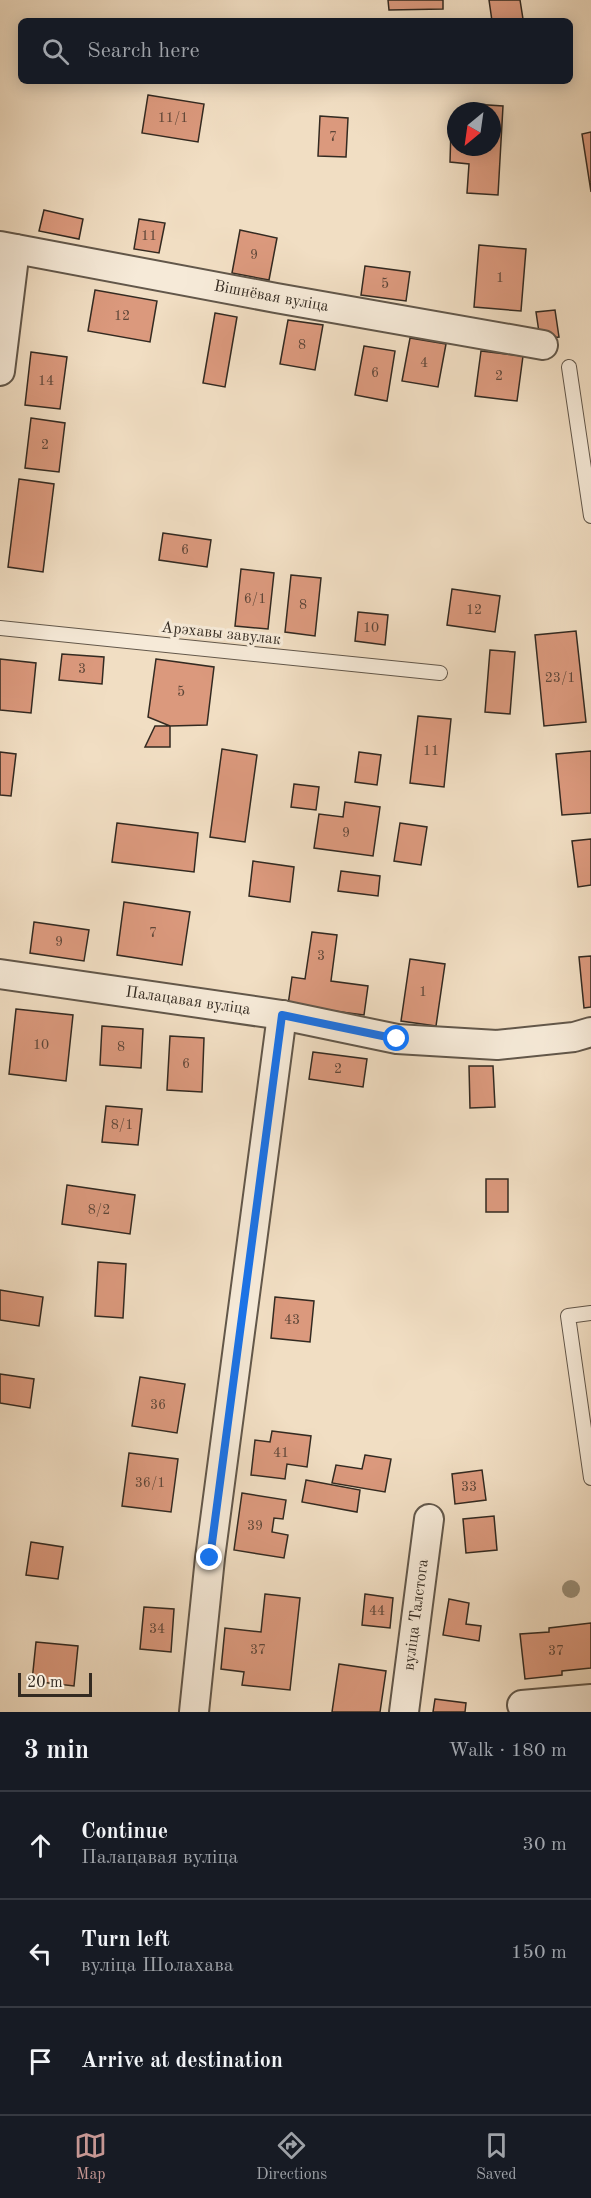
<!DOCTYPE html>
<meta charset="utf-8">
<style>
:root{--surface:#171b24;--page:#20242c;--text:#f1f3f6;--muted:#9ea1a6;--line:#363941;--accent:#c59692}
body{margin:0;font-family:"Old Standard TT",serif;background:var(--page);color:var(--text)}
.compass{position:absolute;left:447px;top:102px;width:54px;height:54px;border-radius:50%;background:var(--surface);box-shadow:0 3px 15px #0003;rotate:209deg}
.scale{position:absolute;left:18px;bottom:15px;width:74px;box-sizing:border-box;padding-left:6px;border:3px solid #332a21;border-top:0;font-size:16px;line-height:21px;white-space:nowrap;color:#332a21;-webkit-text-stroke:4px #f6ead8;paint-order:stroke}
.stop{position:absolute;width:18px;height:18px;margin:-14px;border:4px solid #1a73e8;border-radius:50%;background:#fff}
.stop.end{background:#1a73e8;border-color:#fff;box-shadow:0 2px 6px #0008}
.list{margin:0;padding:0;list-style:none}
h2{display:flex;justify-content:space-between;align-items:center;height:78px;margin:0;padding:0 24px;font-size:26px}
h2 small{font-size:20px;font-weight:400;color:var(--muted)}
.list li{display:grid;grid-template-columns:39px 1fr auto;gap:18px;align-items:center;box-sizing:border-box;height:108px;padding:0 24px;border-top:2px solid var(--line)}
.list b{display:block;font-size:22px;white-space:nowrap}
.list p{margin:0;font-size:20px;white-space:nowrap;color:var(--muted)}
.list em{font-size:20px;font-style:normal;color:var(--muted)}
.icon{flex:none;width:33px;height:33px;fill:none;stroke:currentColor;stroke-width:2;stroke-linecap:round;stroke-linejoin:round}
.map{position:relative;flex:none;width:591px;height:1712px;overflow:hidden}
.search{position:absolute;background:var(--surface);box-shadow:0 3px 15px #0003;left:18px;right:18px;top:18px;height:66px;display:flex;align-items:center;gap:15px;box-sizing:border-box;padding:0 21px;border-radius:9px;color:var(--muted);font-size:22px}
.sheet{height:402px;background:var(--surface)}
nav{display:flex;justify-content:space-around;align-items:center;box-sizing:border-box;height:84px;border-top:2px solid var(--line);background:var(--surface);font-size:16px;color:var(--muted)}
nav a{display:grid;justify-items:center;gap:3px}
nav .on{color:var(--accent)}
.map>svg:first-child{display:block}
.building{fill:#db997d;stroke:#332a21;stroke-width:1.5}
.lines{fill:none;stroke-linecap:round;stroke-linejoin:round}
.service-casing{stroke:#62574a;stroke-width:16}
.minor-casing{stroke:#62574a;stroke-width:32}
.service{stroke:#f6ead8;stroke-width:14}
.minor{stroke:#f6ead8;stroke-width:28}
.tree{fill:#9a907a}
.route{stroke:#1a73e8;stroke-width:8}
.labels{text-anchor:middle;dominant-baseline:central;stroke-width:6;stroke-linejoin:round;paint-order:stroke}
.number-label{font-size:14px;fill:#5d4638}
.street-label{font-size:16px;fill:#332a21;stroke:#f6ead8}
</style>
<div class="map">
<svg width="591" height="1712" viewBox="0 0 591 1712">
<rect width="100%" height="100%" fill="#f1dec3"/>
<filter id="stains"><feTurbulence type="fractalNoise" baseFrequency=".00333" numOctaves="4"/><feColorMatrix values="0 0 0 0 .2 0 0 0 0 .09 0 0 0 0 .02 0 0 0 .5 -.17"/></filter>
<radialGradient id="worn" r=".72"><stop offset=".6" stop-color="#630" stop-opacity="0"/><stop offset="1" stop-color="#630" stop-opacity=".3"/></radialGradient>
<path class="building" d="M388,0H443V9L389,10Z
M489,0H520L523,19L492,21Z
M148,95L204,104L198,142L142,133Z
M473,104L503,106L498,195L467,193L469,164L450,162L451,129H456V147H492V111H473Z
M320,116L348,118L346,157L318,156Z
M591,132V192L582,134Z
M44,210L83,219L79,239L39,231Z
M139,219L165,223L159,253L134,249Z
M240,230L277,238L269,280L232,273Z
M479,245L526,249L521,311L474,307Z
M365,266L410,272L406,301L361,295Z
M95,290L157,301L150,342L88,331Z
M555,310L559,337L540,339L536,312Z
M215,313L237,317L225,387L203,383Z
M288,320L323,325L315,370L280,364Z
M410,338L446,344L438,387L402,381Z
M364,346L395,351L387,401L355,395Z
M481,351L523,356L517,401L475,396Z
M31,352L67,357L60,409L25,405Z
M31,418L65,423L59,472L25,468Z
M19,479L54,484L43,572L8,567Z
M163,533L211,540L207,567L159,560Z
M241,569L274,573L268,629L235,626Z
M291,575L321,578L315,636L285,632Z
M452,589L500,596L495,632L447,625Z
M358,612L388,615L385,645L355,641Z
M576,631L586,722L544,726L535,635Z
M490,650L515,652L510,714L485,712Z
M62,654L104,657L102,684L59,680Z
M0,659L36,663L31,713L0,710Z
M156,659L214,667L207,725L170,726L148,717Z
M418,716L451,719L444,787L410,783Z
M155,726H170V747H145Z
M222,749L257,755L245,842L210,837Z
M591,751V813L562,815L556,754Z
M0,752L16,754L11,796L0,795Z
M359,752L381,755L377,785L355,782Z
M294,784L319,787L316,810L291,807Z
M345,802L380,807L373,856L314,848L319,814L343,817Z
M117,823L198,833L194,872L112,862Z
M400,823L427,827L421,865L394,861Z
M591,839V885L578,887L572,841Z
M253,861L294,867L290,902L249,896Z
M341,871L380,876L378,896L338,891Z
M124,902L190,912L182,965L117,955Z
M34,922L89,930L84,961L30,953Z
M312,932L337,935L331,981L368,986L364,1015L288,1005L292,977L305,979Z
M591,956V1007L584,1008L579,957Z
M410,959L445,964L436,1026L401,1021Z
M16,1009L73,1015L66,1081L9,1074Z
M102,1026L143,1029L141,1068L100,1065Z
M170,1036L204,1038L202,1092L167,1090Z
M313,1052L367,1059L363,1087L309,1079Z
M469,1066H493L495,1107L470,1108Z
M106,1106L142,1109L138,1145L102,1142Z
M486,1179H508V1212H486Z
M67,1185L135,1195L130,1234L62,1224Z
M98,1262L126,1264L123,1318L95,1316Z
M0,1290L43,1297L39,1326L0,1320Z
M275,1297L314,1301L310,1342L271,1338Z
M0,1374L34,1379L30,1408L0,1403Z
M140,1377L185,1384L177,1433L132,1426Z
M272,1431L311,1436L307,1467L287,1464L285,1479L251,1475L255,1440L270,1442Z
M129,1453L178,1459L171,1512L122,1506Z
M365,1455L391,1459L385,1492L332,1483L336,1465L362,1469Z
M482,1470L486,1500L455,1504L452,1474Z
M306,1480L360,1490L357,1512L302,1502Z
M242,1493L286,1500L283,1519L274,1518L272,1532L288,1535L284,1558L234,1550Z
M494,1516L497,1550L466,1553L463,1519Z
M31,1542L63,1547L58,1579L26,1575Z
M265,1594L300,1598L290,1690L242,1685L244,1672L221,1669L225,1628L261,1632Z
M365,1594L393,1598L390,1628L362,1625Z
M449,1599L469,1603L466,1624L481,1626L479,1641L443,1635Z
M144,1607L174,1609L171,1652L140,1649Z
M591,1623V1668L562,1671V1675L525,1679L520,1634L549,1632V1628Z
M36,1642L78,1646L74,1686L32,1681Z
M339,1664L386,1671L380,1712H332Z
M435,1699L466,1703L465,1712H433Z"/>
<g class="lines">
<defs>
<path id="service" d="M569,367L591,516
M0,628L440,673
M591,1313L568,1316L591,1478"/>
<g id="minor">
<path id="s1" d="M0,246L276,298L543,345"/>
<path d="M0,371L15,249"/>
<path id="s2" d="M0,974L282,1015L397,1039L497,1045L574,1037L591,1032"/>
<path d="M522,1705L591,1699"/>
<path d="M194,1712L210,1558L282,1015"/>
<path id="s3" d="M404,1712L429,1519"/>
</g>
</defs>
<use href="#service" class="service-casing"/>
<use href="#minor" class="minor-casing"/>
<use href="#service" class="service"/>
<use href="#minor" class="minor"/>
</g>
<circle class="tree" cx="571" cy="1589" r="9"/>
<g class="lines">
<path class="route" d="M210,1558L282,1015L397,1039"/>
</g>
<g class="labels">
<g class="number-label">
<text x="173" y="118">11/1</text>
<text x="333" y="137">7</text>
<text x="149" y="236">11</text>
<text x="254" y="255">9</text>
<text x="500" y="278">1</text>
<text x="385" y="284">5</text>
<text x="122" y="316">12</text>
<text x="302" y="345">8</text>
<text x="424" y="363">4</text>
<text x="375" y="373">6</text>
<text x="499" y="376">2</text>
<text x="46" y="381">14</text>
<text x="45" y="445">2</text>
<text x="185" y="550">6</text>
<text x="255" y="599">6/1</text>
<text x="303" y="605">8</text>
<text x="474" y="610">12</text>
<text x="371" y="628">10</text>
<text x="82" y="669">3</text>
<text x="560" y="678">23/1</text>
<text x="181" y="692">5</text>
<text x="431" y="751">11</text>
<text x="346" y="833">9</text>
<text x="153" y="933">7</text>
<text x="59" y="942">9</text>
<text x="321" y="956">3</text>
<text x="423" y="992">1</text>
<text x="41" y="1045">10</text>
<text x="121" y="1047">8</text>
<text x="186" y="1064">6</text>
<text x="338" y="1069">2</text>
<text x="122" y="1125">8/1</text>
<text x="99" y="1210">8/2</text>
<text x="292" y="1320">43</text>
<text x="158" y="1405">36</text>
<text x="281" y="1453">41</text>
<text x="150" y="1483">36/1</text>
<text x="469" y="1487">33</text>
<text x="255" y="1526">39</text>
<text x="377" y="1611">44</text>
<text x="157" y="1629">34</text>
<text x="258" y="1650">37</text>
<text x="556" y="1651">37</text>
</g>
<g class="street-label">
<text stroke="none"><textPath href="#s1" startOffset="276">Вішнёвая вуліца</textPath></text>
<text transform="translate(221 634) rotate(6)">Арэхавы завулак</text>
<text stroke="none"><textPath href="#s2" startOffset="190">Палацавая вуліца</textPath></text>
<text stroke="none"><textPath href="#s3" startOffset="98">вуліца Талстога</textPath></text>
</g>
</g>
<rect width="100%" height="100%" filter="url(#stains)"/>
<rect width="100%" height="100%" fill="url(#worn)"/>
</svg>
<svg class="compass" viewBox="-18 -18 36 36"><path d="M0-13l5 13h-10z" fill="#e53935"/><path d="M0 13l5-13h-10z" fill="#9ea1a6"/></svg>
<div class="scale">20 m</div>
<div class="stop" style="left:397px;top:1039px"></div>
<div class="stop end" style="left:210px;top:1558px"></div>
<div class="search"><svg class="icon" aria-label="search" viewBox="0 0 24 24"><circle cx="10" cy="10" r="6"/><path d="M15 15l6 6"/></svg>Search here</div>
</div>
<section class="sheet">
<h2>3 min<small>Walk · 180 m</small></h2>
<ul class="list">
<li><svg class="icon" aria-label="ahead" viewBox="0 0 24 24"><path d="M12 20V5M6 11l6-6 6 6"/></svg><div><b>Continue</b><p>Палацавая вуліца</p></div><em>30 m</em></li>
<li><svg class="icon" aria-label="left" viewBox="0 0 24 24"><path d="M17 20v-9H6M10 6l-5 5 5 5"/></svg><div><b>Turn left</b><p>вуліца Шолахава</p></div><em>150 m</em></li>
<li><svg class="icon" aria-label="arrive" viewBox="0 0 24 24"><path d="M6 21V4h12l-3 4 3 4H6"/></svg><div><b>Arrive at destination</b></div></li>
</ul>
</section>
<nav>
<a class="on"><svg class="icon" aria-label="map" viewBox="0 0 24 24"><path d="M3 6l6-2 6 2 6-2v14l-6 2-6-2-6 2zM9 4v14M15 6v14"/></svg>Map</a>
<a><svg class="icon" aria-label="directions" viewBox="0 0 24 24"><path d="M12 3l9 9-9 9-9-9zM9 14v-3h6M13 9l2 2-2 2"/></svg>Directions</a>
<a><svg class="icon" aria-label="saved" viewBox="0 0 24 24"><path d="M7 4h10v16l-5-4-5 4z"/></svg>Saved</a>
</nav>
